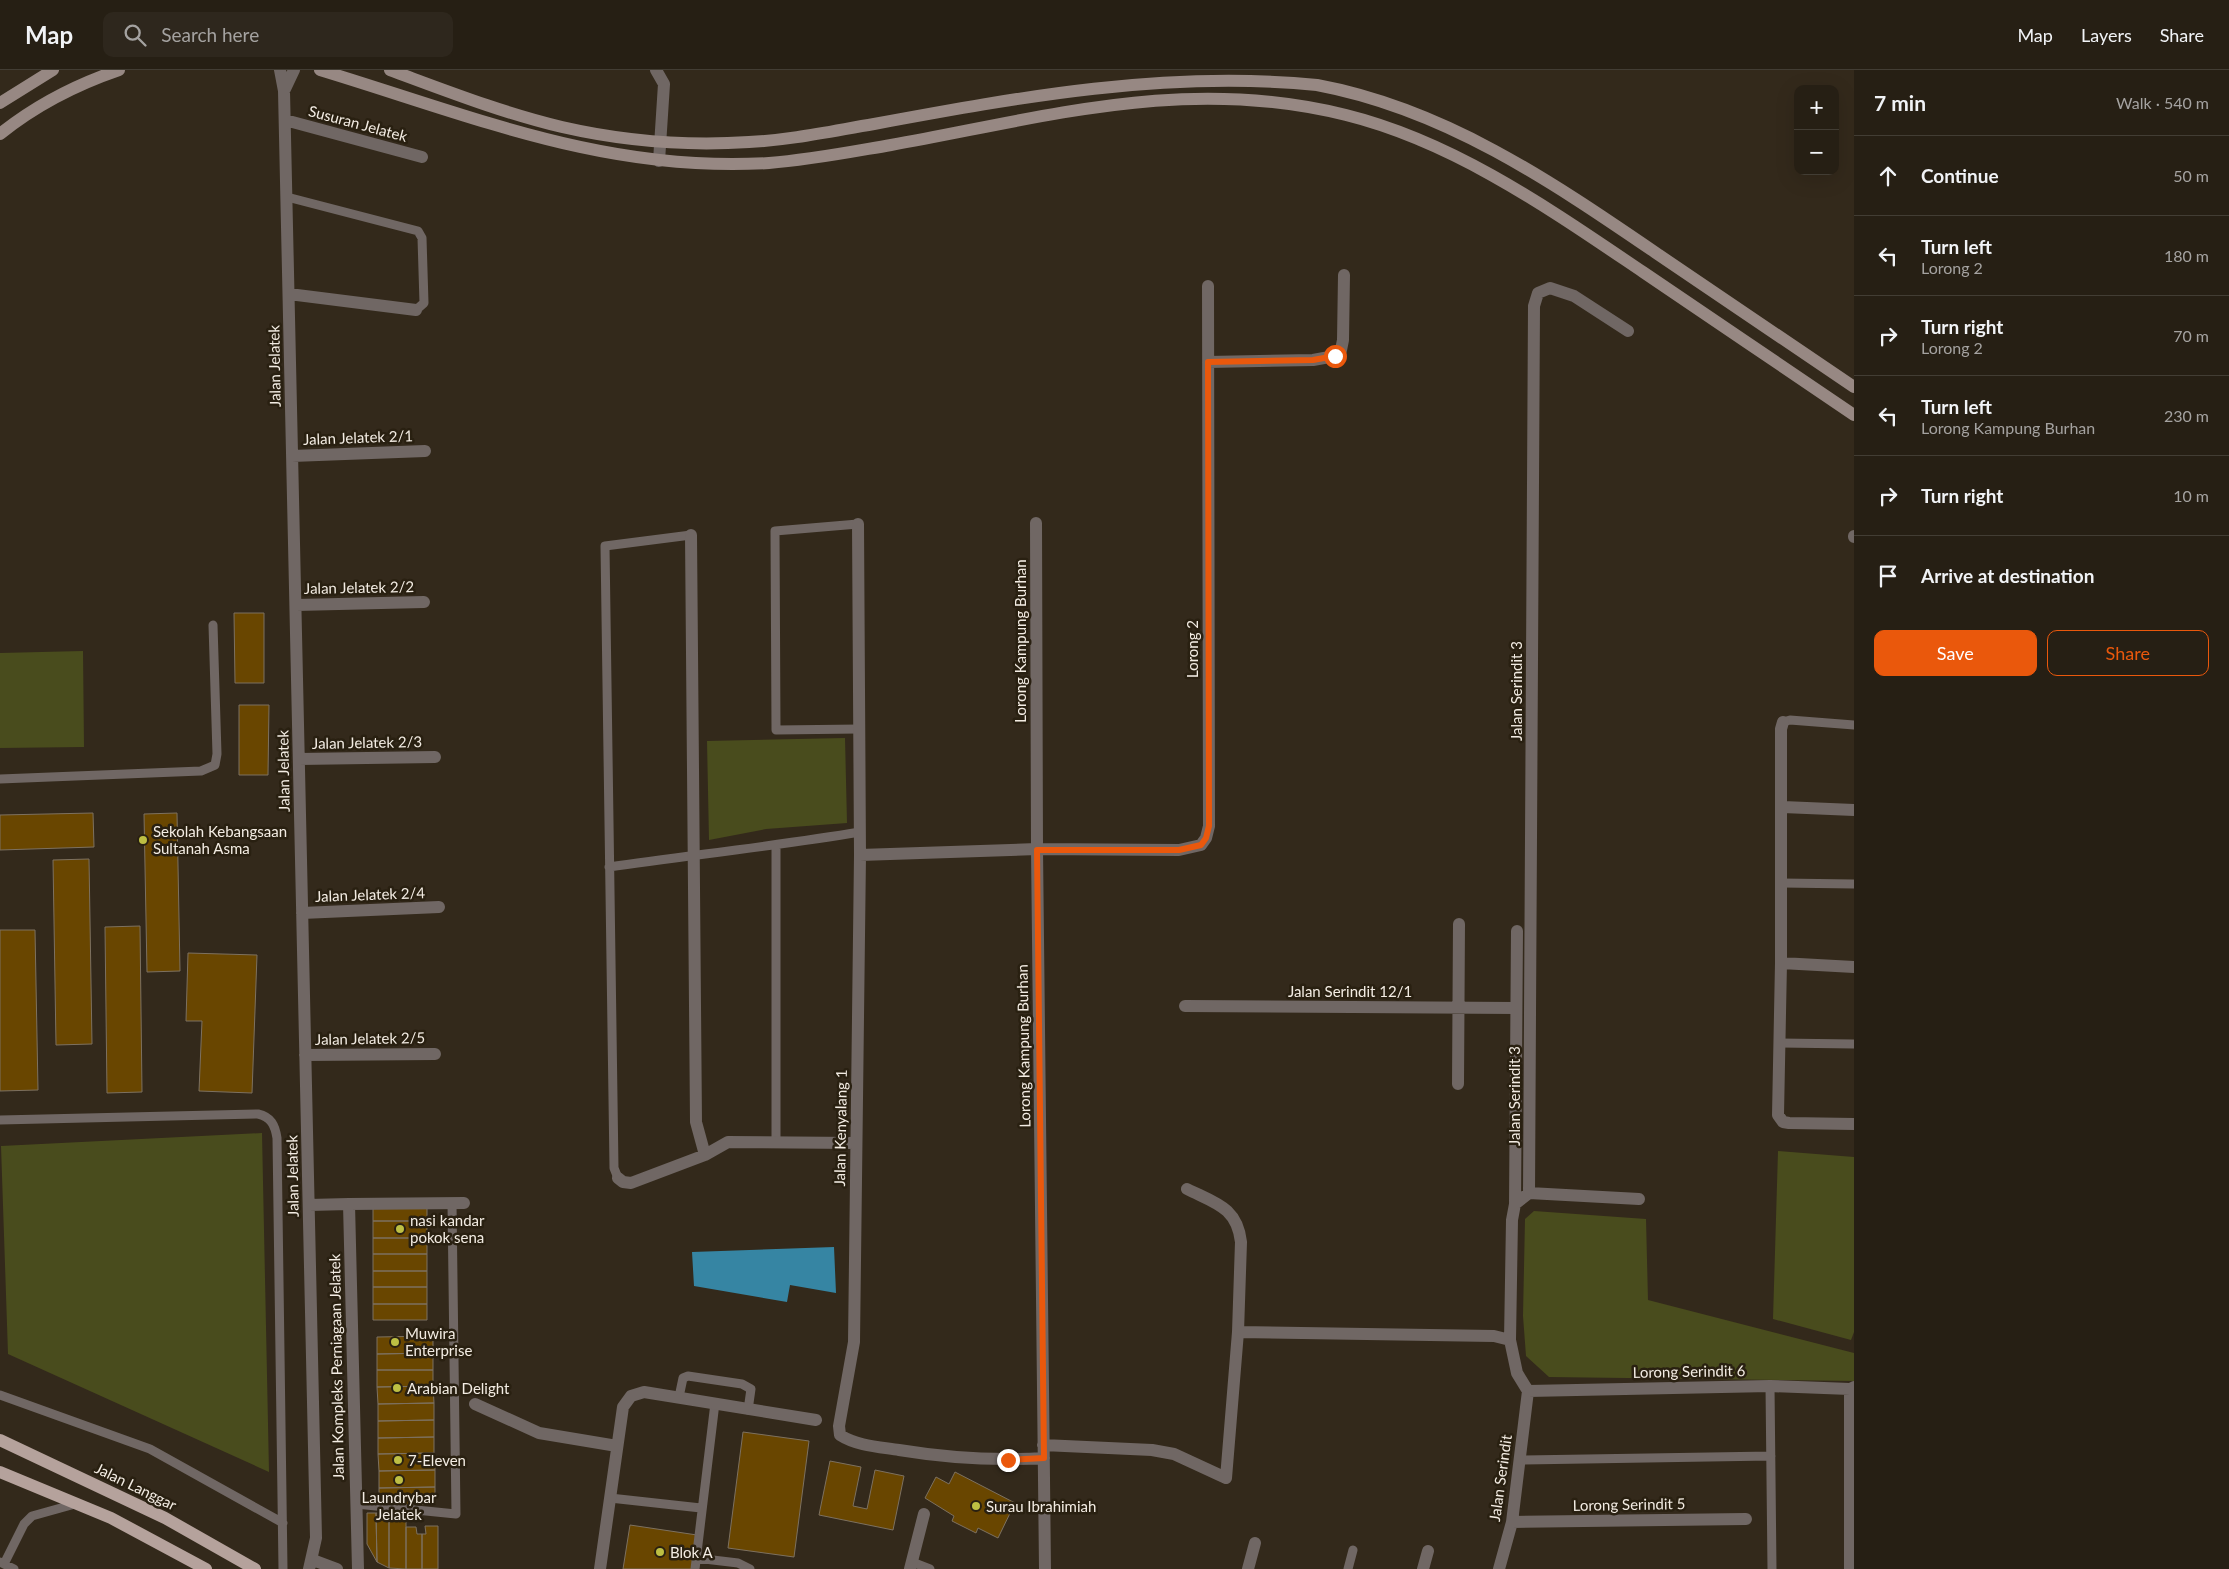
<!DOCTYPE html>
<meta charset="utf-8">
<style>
:root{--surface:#261f14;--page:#2e271d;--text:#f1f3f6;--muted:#a4a2a0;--line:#423d34;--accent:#ea580c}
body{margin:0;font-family:Lato,sans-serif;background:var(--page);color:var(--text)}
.controls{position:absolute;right:15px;top:15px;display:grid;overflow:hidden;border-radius:10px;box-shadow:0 5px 20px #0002}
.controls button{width:45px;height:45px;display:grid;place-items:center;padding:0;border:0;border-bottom:1px solid var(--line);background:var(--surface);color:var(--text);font:25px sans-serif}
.stop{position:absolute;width:15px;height:15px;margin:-11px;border:4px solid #ea580c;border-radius:50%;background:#fff}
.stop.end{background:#ea580c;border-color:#fff;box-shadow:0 1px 5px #0008}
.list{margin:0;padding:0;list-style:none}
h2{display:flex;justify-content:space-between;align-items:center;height:65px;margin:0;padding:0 20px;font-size:21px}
h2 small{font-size:16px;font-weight:400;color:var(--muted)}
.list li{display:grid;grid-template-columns:32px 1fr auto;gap:15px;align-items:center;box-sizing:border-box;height:80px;padding:0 20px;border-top:1px solid var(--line)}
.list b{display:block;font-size:19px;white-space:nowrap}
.list p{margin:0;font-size:16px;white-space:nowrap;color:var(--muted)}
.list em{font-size:16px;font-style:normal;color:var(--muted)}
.actions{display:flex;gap:10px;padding:15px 20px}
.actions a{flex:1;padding:11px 0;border:1px solid var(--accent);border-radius:10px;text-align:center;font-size:18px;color:var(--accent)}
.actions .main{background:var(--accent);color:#fff}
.icon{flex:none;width:28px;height:28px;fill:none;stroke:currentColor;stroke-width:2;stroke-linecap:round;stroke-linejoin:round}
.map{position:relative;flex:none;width:1854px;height:1499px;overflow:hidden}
header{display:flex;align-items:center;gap:30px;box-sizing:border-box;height:70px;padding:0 25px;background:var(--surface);border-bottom:1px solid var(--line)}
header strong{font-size:24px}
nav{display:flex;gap:28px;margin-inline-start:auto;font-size:18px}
.search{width:350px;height:45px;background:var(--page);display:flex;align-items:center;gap:12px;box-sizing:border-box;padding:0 18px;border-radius:10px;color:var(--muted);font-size:19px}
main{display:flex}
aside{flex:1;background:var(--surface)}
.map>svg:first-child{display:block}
.green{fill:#494c1d}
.water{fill:#3685a3}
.building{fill:#694600;stroke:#7d7160}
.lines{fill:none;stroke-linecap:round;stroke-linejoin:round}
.service{stroke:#706764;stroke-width:9}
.minor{stroke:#706764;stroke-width:12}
.secondary{stroke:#978883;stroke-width:12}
.primary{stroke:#b5a29c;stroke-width:12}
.route{stroke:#ea580c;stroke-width:6}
.poi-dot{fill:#bdbf43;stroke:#292011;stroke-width:2}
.labels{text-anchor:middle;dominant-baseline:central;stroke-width:5;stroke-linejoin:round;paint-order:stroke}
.street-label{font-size:15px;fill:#f3ece3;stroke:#292011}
.poi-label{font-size:15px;fill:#f3ece3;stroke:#292011;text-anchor:start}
</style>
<header>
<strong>Map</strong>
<div class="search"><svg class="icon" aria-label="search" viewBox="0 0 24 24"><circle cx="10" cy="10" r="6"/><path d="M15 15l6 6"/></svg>Search here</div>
<nav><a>Map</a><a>Layers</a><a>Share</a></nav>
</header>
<main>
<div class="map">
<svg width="1854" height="1499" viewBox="0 0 1854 1499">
<rect width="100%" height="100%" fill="#33291b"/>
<path class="green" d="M83,581L84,677L0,678V583Z
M845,668L847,753L766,759L709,770L707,671Z
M262,1063L269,1402L8,1284L1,1076Z
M1778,1081L1854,1087V1262L1851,1270L1773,1249Z
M1534,1141L1646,1149L1648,1230L1854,1283V1311L1549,1307L1526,1286L1523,1246L1525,1149Z"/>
<path class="water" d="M834,1177L836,1223L790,1215L787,1232L694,1216L692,1182Z"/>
<path class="building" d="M234,543H264V613H235Z
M239,635H269L268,705H239Z
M93,743L94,777L0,780V745Z
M177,743L180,901L147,902L144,744Z
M89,789L92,974L56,975L53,790Z
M140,856L142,1022L107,1023L105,857Z
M0,860H35L38,1020L0,1021Z
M188,883L257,885L252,1023L199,1021L202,951H186Z
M427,1134V1151H373V1135Z
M373,1151H427V1168H373Z
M373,1168H427V1184H373Z
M373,1184H427V1201H373Z
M373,1201H427V1217H373Z
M373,1217H427V1234H373Z
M373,1234H427V1250H373Z
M433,1266V1283L377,1284V1267Z
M433,1283V1300H377V1284Z
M377,1300H433V1316L377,1317Z
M433,1316L434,1333L378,1334L377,1317Z
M434,1333V1350L378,1351V1334Z
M434,1350V1367L378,1368V1351Z
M743,1362L809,1371L794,1487L728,1478Z
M434,1367V1383L378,1384V1368Z
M434,1383L435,1400L379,1401L378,1384Z
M830,1391L861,1397L853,1436L867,1439L875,1400L904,1406L893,1460L819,1445Z
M435,1400V1417L379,1418V1401Z
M955,1402L1015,1433L998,1468L978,1458L976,1463L952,1451L954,1446L925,1428L936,1407L949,1414Z
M435,1417V1434L379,1435V1418Z
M393,1442H406V1499L389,1498V1450H393Z
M367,1443H376L377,1492L367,1474Z
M376,1443H384L385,1450H389V1498L377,1492Z
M630,1455L697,1465L692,1499H623Z
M425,1456H438V1499H422V1464H426Z
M406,1457H416L417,1464H422V1499H406Z"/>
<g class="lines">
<path class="service" d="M287,127L418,161L422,168L424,233L416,240
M858,454L775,461L776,660L859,659
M1783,652L1790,650L1854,655
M0,709L201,701L215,695L217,684L213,555
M776,776V1071
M609,797C692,785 776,776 860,762
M1782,813L1854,814
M1780,973L1854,974
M0,1050L258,1044C271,1047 275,1055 277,1068L283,1499
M618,1108L614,1098L605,476L691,465
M1770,1316L1772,1499
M0,1325L150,1379L283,1453
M679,1327L683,1308L688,1306L742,1314L751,1319L748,1340
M1520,1390L1771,1386
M610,1428L701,1438
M356,1434L456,1444L452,1133
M696,1488L738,1493L750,1499
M0,1492L14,1499
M912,1492L930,1499
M4,1494L24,1454L32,1446L75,1434
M695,1499L715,1333
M1348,1499L1353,1480"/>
<path class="minor" d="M280,0L284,21L316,1468L309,1499
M656,0L664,14L659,91
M285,19L294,0
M285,50L422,87
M289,224L416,240
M1208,292L1313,290L1335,286L1341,280L1343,270L1344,205
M292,386L425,381
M1036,453L1037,779L1045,1499
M858,454L860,785L854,1272L839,1356L840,1365C857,1376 880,1377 899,1380C948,1388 994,1391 1044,1388
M691,465L696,1052L705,1085
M1854,466V467
M296,535L424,532
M1783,652L1781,659V893L1778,1045L1783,1052L1789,1053L1854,1054
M299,689L435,687
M1783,737L1854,740
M860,785L1037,779L1179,780L1201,775L1206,768L1209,756L1208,216
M302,843L439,837
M1781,893L1854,897
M1185,936L1516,938
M305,985L435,984
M1458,1014L1459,854
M618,1108L623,1112L631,1113L705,1085L728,1072L856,1073
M1187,1119C1215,1133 1237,1137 1241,1172L1238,1262
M1529,1123L1534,236L1538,223L1550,218L1574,226L1628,261
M349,1134L464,1133
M1515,1134L1517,861
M309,1135L349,1134L358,1499
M1528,1321L1770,1316L1850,1319L1854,1317
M1528,1321L1517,1303L1510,1270L1512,1150L1515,1134L1529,1123L1639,1129
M475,1334L539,1363L617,1376
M1043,1375L1152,1380L1174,1384L1226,1408L1238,1262L1494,1266L1510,1270
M1512,1452L1746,1449
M313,1490L337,1499
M600,1499L623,1337L631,1326L644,1322L816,1350
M910,1499L924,1444
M1248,1499L1255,1473
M1423,1499L1428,1481
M1499,1499L1512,1452L1528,1321
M1850,1499V1319"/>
<path class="secondary" d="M320,0C472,46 606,103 769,93C810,90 850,82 891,75C1048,47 1186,5 1346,45C1455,72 1551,140 1643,202C1713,250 1784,297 1854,345
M390,0C447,21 503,43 562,57C623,71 687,76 749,72C791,70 832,61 874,54C1020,27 1167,0 1317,15C1446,39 1552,112 1659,185C1724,229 1789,273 1854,317
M0,33L53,0
M0,64C36,35 75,15 119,0"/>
<path class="primary" d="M0,1370L165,1448L255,1499
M0,1402L111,1448L206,1499"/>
</g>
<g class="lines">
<path class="route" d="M1008,1390L1044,1388L1037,780H1179L1201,775L1206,768L1209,756L1208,292L1313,290L1335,286"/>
</g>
<g class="poi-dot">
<circle cx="143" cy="770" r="5"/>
<circle cx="400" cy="1159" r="5"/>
<circle cx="395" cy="1272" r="5"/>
<circle cx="397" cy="1318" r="5"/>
<circle cx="398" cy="1390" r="5"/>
<circle cx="399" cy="1410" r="5"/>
<circle cx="976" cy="1436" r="5"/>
<circle cx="660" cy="1482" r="5"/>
</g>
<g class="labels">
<g class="street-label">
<text transform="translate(358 53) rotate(15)">Susuran Jelatek</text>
<text transform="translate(274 296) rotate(-91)">Jalan Jelatek</text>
<text transform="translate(358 367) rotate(-2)">Jalan Jelatek 2/1</text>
<text transform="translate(359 517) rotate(-1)">Jalan Jelatek 2/2</text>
<text transform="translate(1020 571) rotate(-90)">Lorong Kampung Burhan</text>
<text transform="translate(1192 579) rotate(-90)">Lorong 2</text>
<text transform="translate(1516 621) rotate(-90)">Jalan Serindit 3</text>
<text transform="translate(367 672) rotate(-1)">Jalan Jelatek 2/3</text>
<text transform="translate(283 701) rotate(-91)">Jalan Jelatek</text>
<text transform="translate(370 824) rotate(-2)">Jalan Jelatek 2/4</text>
<text x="1350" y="921">Jalan Serindit 12/1</text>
<text transform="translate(370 968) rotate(-1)">Jalan Jelatek 2/5</text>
<text transform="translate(1023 976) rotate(-91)">Lorong Kampung Burhan</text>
<text transform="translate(1514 1026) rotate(-90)">Jalan Serindit 3</text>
<text transform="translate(840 1058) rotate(-89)">Jalan Kenyalang 1</text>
<text transform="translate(292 1106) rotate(-91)">Jalan Jelatek</text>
<text transform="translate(336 1297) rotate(-91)">Jalan Kompleks Perniagaan Jelatek</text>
<text transform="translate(1689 1301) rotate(-1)">Lorong Serindit 6</text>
<text transform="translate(1500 1408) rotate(-82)">Jalan Serindit</text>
<text transform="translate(136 1416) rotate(26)">Jalan Langgar</text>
<text transform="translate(1629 1434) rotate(-1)">Lorong Serindit 5</text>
</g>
<g class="poi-label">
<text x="153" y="761">Sekolah Kebangsaan<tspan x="153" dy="17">Sultanah Asma</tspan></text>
<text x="410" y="1150">nasi kandar<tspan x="410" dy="17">pokok sena</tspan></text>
<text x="405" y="1263">Muwira<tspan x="405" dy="17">Enterprise</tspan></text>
<text x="407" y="1318">Arabian Delight</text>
<text x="408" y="1390">7-Eleven</text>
<text x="399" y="1427" text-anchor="middle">Laundrybar<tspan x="399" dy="17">Jelatek</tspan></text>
<text x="986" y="1436">Surau Ibrahimiah</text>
<text x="670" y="1482">Blok A</text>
</g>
</g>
</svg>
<div class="controls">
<button>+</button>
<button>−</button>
</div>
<div class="stop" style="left:1335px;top:286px"></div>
<div class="stop end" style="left:1008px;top:1390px"></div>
</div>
<aside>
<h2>7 min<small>Walk · 540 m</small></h2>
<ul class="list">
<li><svg class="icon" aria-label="ahead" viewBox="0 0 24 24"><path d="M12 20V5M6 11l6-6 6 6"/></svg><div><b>Continue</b></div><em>50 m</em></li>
<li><svg class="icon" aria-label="left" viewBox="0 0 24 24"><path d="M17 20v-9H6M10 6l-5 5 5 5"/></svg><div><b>Turn left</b><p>Lorong 2</p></div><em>180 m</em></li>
<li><svg class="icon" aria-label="right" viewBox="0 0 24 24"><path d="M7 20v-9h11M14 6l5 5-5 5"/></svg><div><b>Turn right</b><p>Lorong 2</p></div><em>70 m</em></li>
<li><svg class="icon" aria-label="left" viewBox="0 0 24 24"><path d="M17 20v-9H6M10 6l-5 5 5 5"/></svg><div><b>Turn left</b><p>Lorong Kampung Burhan</p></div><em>230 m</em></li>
<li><svg class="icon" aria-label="right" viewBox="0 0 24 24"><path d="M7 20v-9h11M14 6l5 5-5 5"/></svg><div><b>Turn right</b></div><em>10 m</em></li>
<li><svg class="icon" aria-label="arrive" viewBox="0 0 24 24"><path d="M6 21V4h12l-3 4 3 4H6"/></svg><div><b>Arrive at destination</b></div></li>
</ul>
<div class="actions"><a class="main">Save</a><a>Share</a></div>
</aside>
</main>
